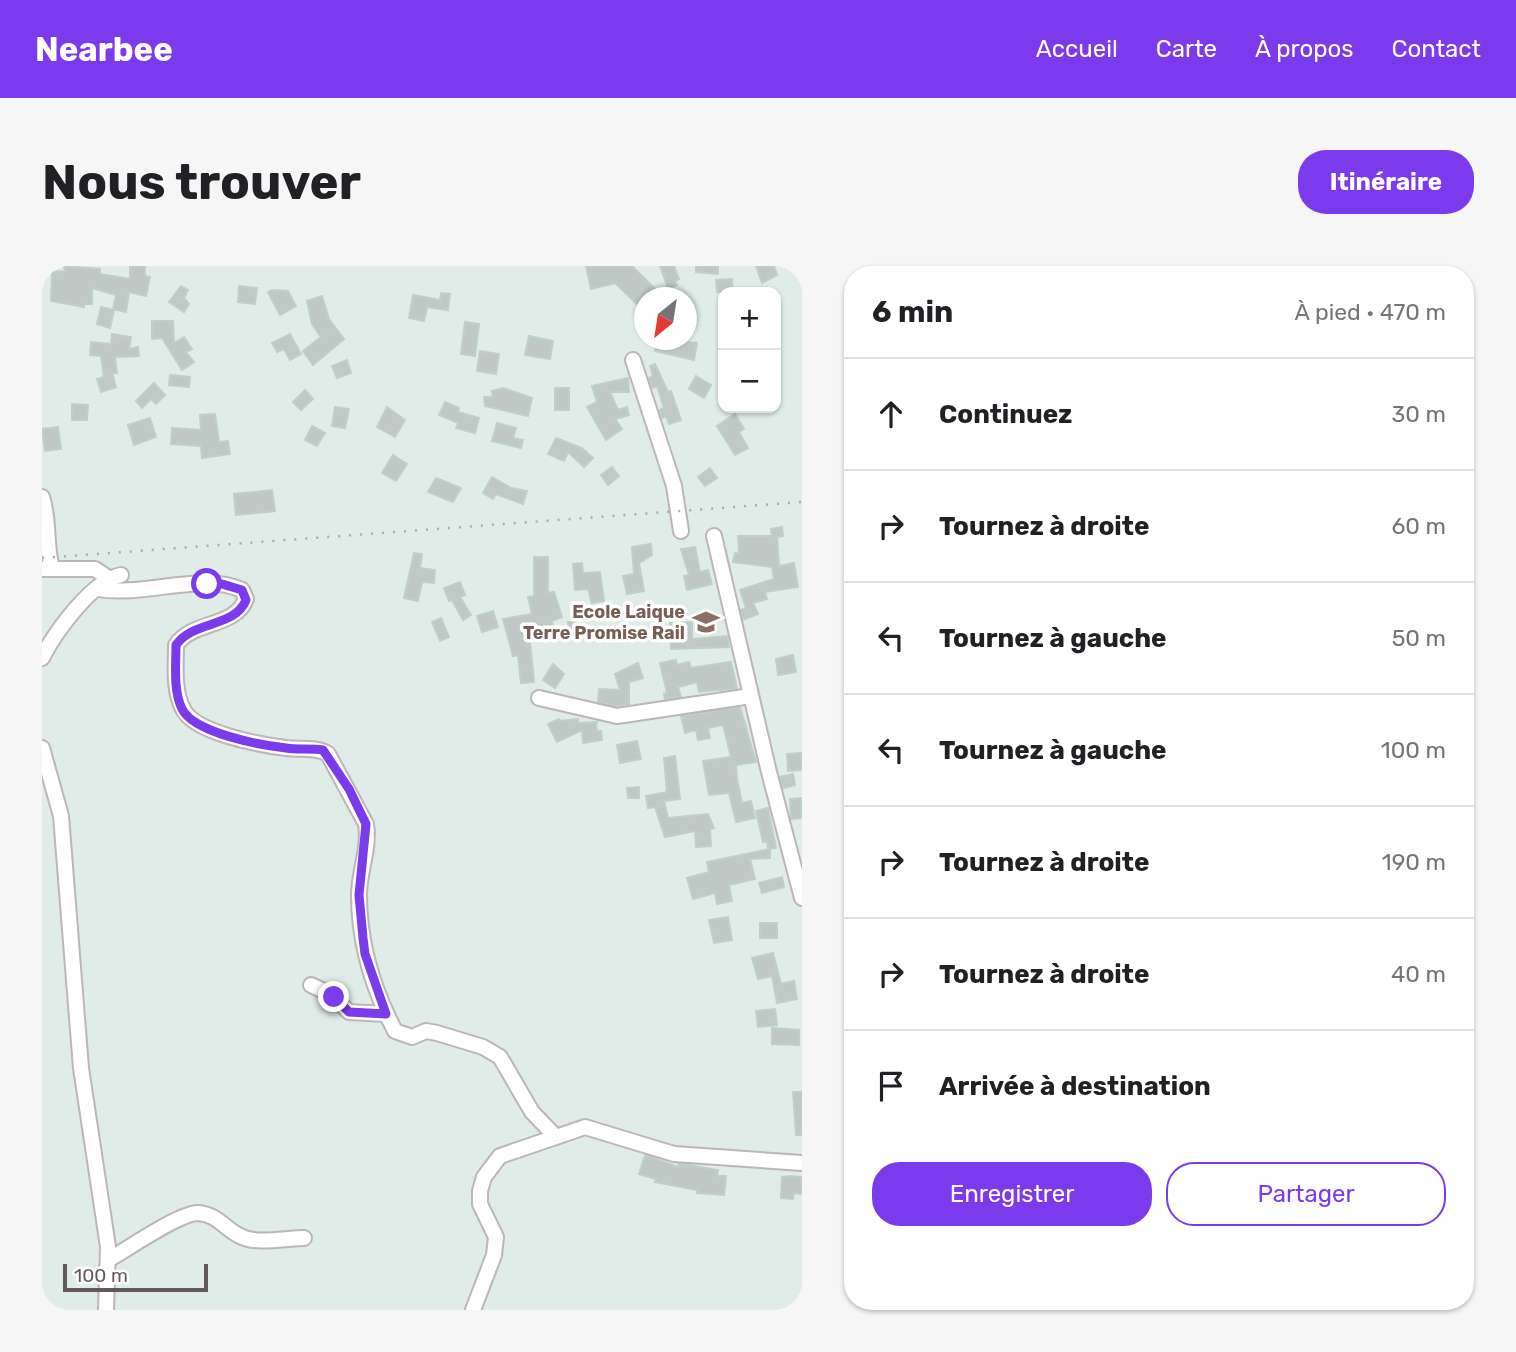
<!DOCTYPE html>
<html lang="fr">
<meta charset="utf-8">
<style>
:root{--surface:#fff;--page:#f6f6f6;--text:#202124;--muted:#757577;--line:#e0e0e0;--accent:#7c3aed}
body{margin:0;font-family:Rubik,sans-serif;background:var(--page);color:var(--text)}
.controls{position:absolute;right:21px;top:21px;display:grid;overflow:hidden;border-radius:14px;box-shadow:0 2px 5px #0004}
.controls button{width:63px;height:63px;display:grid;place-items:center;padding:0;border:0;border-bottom:2px solid var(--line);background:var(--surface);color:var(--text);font:35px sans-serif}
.compass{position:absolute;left:592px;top:21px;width:63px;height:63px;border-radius:50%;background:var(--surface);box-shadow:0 2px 5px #0004;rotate:210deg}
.scale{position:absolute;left:21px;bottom:18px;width:145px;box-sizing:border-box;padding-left:7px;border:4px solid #61585d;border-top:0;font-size:19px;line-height:24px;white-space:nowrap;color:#61585d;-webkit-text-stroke:5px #fff;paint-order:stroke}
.stop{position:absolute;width:21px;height:21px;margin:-16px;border:5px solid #7c3aed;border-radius:50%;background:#fff}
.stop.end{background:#7c3aed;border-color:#fff;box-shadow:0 2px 7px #0008}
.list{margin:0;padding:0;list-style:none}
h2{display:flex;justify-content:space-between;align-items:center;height:91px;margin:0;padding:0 28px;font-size:30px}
h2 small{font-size:23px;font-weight:400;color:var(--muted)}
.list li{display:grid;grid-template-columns:46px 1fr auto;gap:21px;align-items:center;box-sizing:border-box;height:112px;padding:0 28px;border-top:2px solid var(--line)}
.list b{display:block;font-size:26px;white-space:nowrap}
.list em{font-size:23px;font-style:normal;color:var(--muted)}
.actions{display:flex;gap:14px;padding:21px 28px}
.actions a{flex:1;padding:16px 0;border:2px solid var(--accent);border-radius:28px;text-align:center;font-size:24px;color:var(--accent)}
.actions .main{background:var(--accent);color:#fff}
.icon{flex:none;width:38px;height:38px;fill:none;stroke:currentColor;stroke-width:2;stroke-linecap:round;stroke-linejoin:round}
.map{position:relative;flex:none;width:760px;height:1044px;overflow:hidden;border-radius:28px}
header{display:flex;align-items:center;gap:42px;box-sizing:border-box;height:98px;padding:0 35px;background:var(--accent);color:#fff}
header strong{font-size:33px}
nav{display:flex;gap:38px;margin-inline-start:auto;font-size:24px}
.intro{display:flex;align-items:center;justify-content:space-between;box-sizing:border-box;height:168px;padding:0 42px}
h1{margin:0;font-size:49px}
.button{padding:18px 32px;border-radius:28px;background:var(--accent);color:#fff;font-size:24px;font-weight:700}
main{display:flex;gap:42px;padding:0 42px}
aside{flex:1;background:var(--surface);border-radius:28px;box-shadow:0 2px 5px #0004}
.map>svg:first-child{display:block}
.building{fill:#bfc8c4;stroke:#bed0c8;stroke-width:2}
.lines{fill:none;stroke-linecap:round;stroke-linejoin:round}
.minor-casing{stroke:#bdb5b9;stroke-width:18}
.minor{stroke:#fff;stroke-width:14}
.rail{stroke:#adabac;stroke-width:2.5;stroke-dasharray:2 9;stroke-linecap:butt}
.route{stroke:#7c3aed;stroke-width:9}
.labels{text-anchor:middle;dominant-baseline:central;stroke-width:7;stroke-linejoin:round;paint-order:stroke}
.education-label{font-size:18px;font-weight:bold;fill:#785e54;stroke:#fff;text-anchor:end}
</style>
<header>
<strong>Nearbee</strong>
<nav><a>Accueil</a><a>Carte</a><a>À propos</a><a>Contact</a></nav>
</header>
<div class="intro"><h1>Nous trouver</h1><a class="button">Itinéraire</a></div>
<main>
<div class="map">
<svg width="760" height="1044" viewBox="0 0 760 1044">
<rect width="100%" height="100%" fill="#dfece7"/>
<path class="building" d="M21,0L58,3V8L88,13V0H103V10L108,11L104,30L87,26L84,46L71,43L74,29L50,22V38H42V41L9,35L10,6L24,5Z
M544,0H590L622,32H603V46L573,17L549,23Z
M618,0H632L637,13L633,15L635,19L626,22Z
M654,0H676V8L654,6Z
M714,0H732L735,9L720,17Z
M690,13L691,26H675L674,14Z
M139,20L146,24L142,32L147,38L142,46L127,36Z
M197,20L215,22L213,38L196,36Z
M230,24L246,25L254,40L238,49L226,26Z
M399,27L408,28L406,44L385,41L382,55L367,52L371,29L398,34Z
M280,30L287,53L302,73L271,99L261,85L279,71L270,58L265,35Z
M59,41L72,44L68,62L55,58Z
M110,55H131L132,77L142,71L150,83L144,86L152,96L140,104L120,72L110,73Z
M423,56L437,58L433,90L419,88Z
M70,68L89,71L87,83L96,81L97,90L73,91L75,107H70L74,121L59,126L55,113L62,111L59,90L48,89L49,76L69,78Z
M248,68L259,88L248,94L242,83L235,86L230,77Z
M487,70L511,75L508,93L483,89Z
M615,74L655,77L652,94L613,85Z
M438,85L457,88L454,108L435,105Z
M305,94L309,107L295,112L290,100Z
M613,98L626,126L629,125L639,154L627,158L624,150L620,152L618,144L622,142L615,120L610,122L607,112L611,110L608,100Z
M128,109L148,111L147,121L127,119Z
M654,110L669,119L662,132L647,123Z
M586,112L587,126H568L576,144L585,141L587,149L573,153L580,163L564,174L545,141L555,136L550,120Z
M112,117L123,129L114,138L109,133L100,142L94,135Z
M461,122L490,132L486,150L443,140L442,131H451L450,125Z
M513,122H527V144H513Z
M263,124L271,133L259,144L251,136Z
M403,136L417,142L416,146L437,152L433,167L414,162L416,157L397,149Z
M30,138L46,139L45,154H30Z
M293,141L307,143L303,162L290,160Z
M345,141L363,154L353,171L335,161Z
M173,148L177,176L186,175L188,188L160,192L159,180L129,178L130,162L159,164L158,149Z
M693,148L702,163L697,166L706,182L693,189L675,160Z
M108,152L114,171L92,179L86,159Z
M455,157L474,162L471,172L481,174L479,182L450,175Z
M270,160L283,167L275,180L263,174Z
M16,161L19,183L3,185L0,163Z
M514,172L540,182L551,192L542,201L526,186L522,195L506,188Z
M351,189L365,198L354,215L340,207Z
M570,201L577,210L566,219L559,209Z
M668,202L675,212L663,220L656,211Z
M450,211L469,222L485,225L481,238L454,228L451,233L441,227Z
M394,212L419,222L411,236L386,226Z
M230,224L233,245L194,249L192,228Z
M740,261L741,270L735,271L737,300L752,297L756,321L723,326L725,333L711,337L716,348L701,354L699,344L704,342L698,324L732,313L730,301L691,296L693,287L697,288L696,270H730L729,263Z
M609,278L610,289L597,297L602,325L585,328L581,310L592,308L590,281Z
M653,281L658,306L666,304L670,318L645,324L642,310L647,309L639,283Z
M372,287L380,288L378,302L393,304L392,317L380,316L376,335L362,332Z
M492,291H506V327L512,326L520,351L510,355L513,367L488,375L492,416L479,417L476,389L471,390L461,353L490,348L486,331L492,330Z
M540,297L541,307L558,306L562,335L550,337L546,323L533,324L531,298Z
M418,316L423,329L418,331L429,349L421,354L410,334L407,335L402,322Z
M451,345L456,361L440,366L435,350Z
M399,352L407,371L398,375L390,356Z
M526,356H534V361H541L542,371H527Z
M650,356V373L685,370L687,381L629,383L628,357Z
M751,389L754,406L736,409L734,393Z
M634,394L635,399L647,396L649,402L689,396L695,422L657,426L655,416L636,421L639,431L623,433L622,428L625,427L618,397Z
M596,397L601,412L587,416V438L573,440L556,436L557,423L578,424L573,408Z
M511,398L522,408L513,422L501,414Z
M698,441L714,496L694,499L695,513L700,537L709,535L713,552L694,556L687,527L667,529L661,495L689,491L681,459L666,462L668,472L656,474L654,464L643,467L639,450Z
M517,453L518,455L536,453V457L556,456L554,457L555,465H559L560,474L541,477L540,464L515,476L506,458Z
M595,475L599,493L578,497L575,479Z
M760,487V504L746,505L745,488Z
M633,490L638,533L622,535L626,552L666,548L672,562L668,563L669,580L654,581L653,565L623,571L613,541L606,542L604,530L625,526L622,492Z
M751,508L753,519L741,522L738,511Z
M597,521V532H586L585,522Z
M759,532L760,552L749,553L748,533Z
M726,542L734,582L726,583L725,575L721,576L714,545Z
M728,583V592L708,593L713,613L687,619L690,635L675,638L673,627L651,633L645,612L667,606L665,596Z
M740,611L742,621L720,627L717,617Z
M686,651L690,674L672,677L667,654Z
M718,657H735V672H718Z
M731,687L739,718L752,715L755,733L735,737L730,710L716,713L710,692Z
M733,743L735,759L716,761L714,745Z
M730,762L757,764V779L730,778Z
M751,826H760V869H754Z
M603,889L636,901L637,898H641L676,904L675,910H684L682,929L655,927V924L613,916L614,913L597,908Z
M748,910L760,911V928L752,927L751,933L739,932L740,911Z"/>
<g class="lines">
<defs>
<path id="minor" d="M591,94L632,220L639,265
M0,231C8,255 3,279 10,302
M672,270L726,502L760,632
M0,303H53L65,311
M56,323C102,331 160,306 200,324L204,333C193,362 151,354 134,379C134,399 131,424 141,443C152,467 219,479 244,482C257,484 275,480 286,488L324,558C328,582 317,605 317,629C317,676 331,723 353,765L370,771L384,765L395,767L441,781L458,791L490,846L514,871
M0,392C13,366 51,314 79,309
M497,432L575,450L709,430
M0,482L19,550L39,802L66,981L64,1044
M269,719L288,728L307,746L344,748
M66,994C86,983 137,947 156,947C175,948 183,963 198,970C215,979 243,972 262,972
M431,1044L452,989L454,971L438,938V925L442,911L458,890L543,861L632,888L760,897"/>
</defs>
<use href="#minor" class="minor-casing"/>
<use href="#minor" class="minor"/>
<path class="rail" d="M0,292L760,236"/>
</g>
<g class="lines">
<path class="route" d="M165,318H180L200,324L204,334C193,362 151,354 134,379C134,399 131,424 140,443C152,467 218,479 244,482C256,484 269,482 281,484L307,523L324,558L317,629L321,672L323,688L344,748L307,746L292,731"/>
</g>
<defs>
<symbol id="school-bare" viewBox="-9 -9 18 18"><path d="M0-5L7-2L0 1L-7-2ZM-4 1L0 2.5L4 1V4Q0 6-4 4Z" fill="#8d6e63" stroke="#fff" stroke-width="2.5" paint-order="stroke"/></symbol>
</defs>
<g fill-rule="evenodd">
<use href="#school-bare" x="645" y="337" width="38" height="38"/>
</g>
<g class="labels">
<g class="education-label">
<text x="643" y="346">Ecole Laique<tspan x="643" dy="21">Terre Promise Rail</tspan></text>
</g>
</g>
</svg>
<div class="controls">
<button>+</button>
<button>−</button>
</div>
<svg class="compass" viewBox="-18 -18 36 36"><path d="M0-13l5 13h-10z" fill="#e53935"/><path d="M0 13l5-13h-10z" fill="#757577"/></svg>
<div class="scale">100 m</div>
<div class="stop" style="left:165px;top:318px"></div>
<div class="stop end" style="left:292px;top:731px"></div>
</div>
<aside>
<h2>6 min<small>À pied · 470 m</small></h2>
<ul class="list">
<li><svg class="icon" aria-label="ahead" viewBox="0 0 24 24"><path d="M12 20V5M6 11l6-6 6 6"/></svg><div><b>Continuez</b></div><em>30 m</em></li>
<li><svg class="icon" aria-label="right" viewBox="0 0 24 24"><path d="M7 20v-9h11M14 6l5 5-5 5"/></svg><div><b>Tournez à droite</b></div><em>60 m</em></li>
<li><svg class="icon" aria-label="left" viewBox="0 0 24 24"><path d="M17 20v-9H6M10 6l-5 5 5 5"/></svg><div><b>Tournez à gauche</b></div><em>50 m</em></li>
<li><svg class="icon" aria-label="left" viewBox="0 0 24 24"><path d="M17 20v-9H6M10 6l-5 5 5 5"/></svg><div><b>Tournez à gauche</b></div><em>100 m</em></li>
<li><svg class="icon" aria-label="right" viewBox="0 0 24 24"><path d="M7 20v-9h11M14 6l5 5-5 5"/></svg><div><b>Tournez à droite</b></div><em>190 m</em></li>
<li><svg class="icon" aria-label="right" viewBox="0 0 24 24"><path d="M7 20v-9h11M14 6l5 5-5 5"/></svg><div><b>Tournez à droite</b></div><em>40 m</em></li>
<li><svg class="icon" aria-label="arrive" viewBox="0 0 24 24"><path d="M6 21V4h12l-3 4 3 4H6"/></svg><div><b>Arrivée à destination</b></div></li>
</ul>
<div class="actions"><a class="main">Enregistrer</a><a>Partager</a></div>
</aside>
</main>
